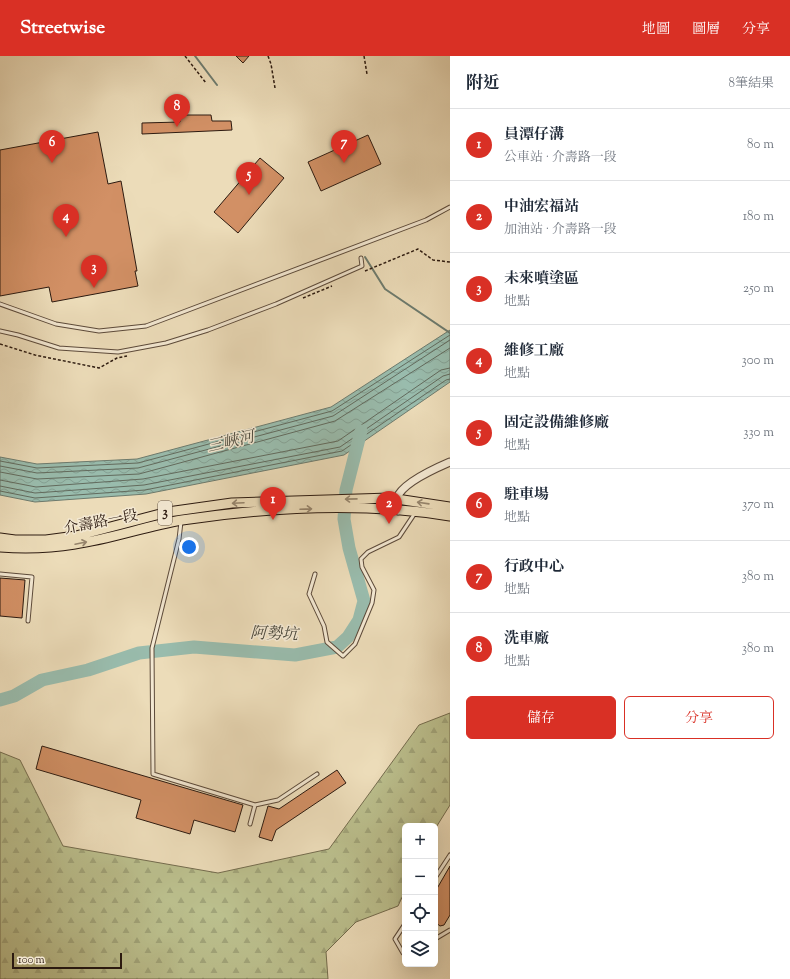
<!DOCTYPE html>
<html lang="zh-TW">
<meta charset="utf-8">
<style>
:root{--surface:#fff;--page:#f6f6f7;--text:#1f2937;--muted:#747a83;--line:#e0e1e3;--accent:#d93025}
body{margin:0;font-family:"Sorts Mill Goudy","Noto Serif TC",serif;background:var(--page);color:var(--text)}
.controls{position:absolute;right:12px;bottom:12px;display:grid;overflow:hidden;border-radius:6px;box-shadow:0 4px 16px #0002}
.controls button{width:36px;height:36px;display:grid;place-items:center;padding:0;border:0;border-bottom:1px solid var(--line);background:var(--surface);color:var(--text);font:20px sans-serif}
.scale{position:absolute;left:12px;bottom:10px;width:110px;box-sizing:border-box;padding-left:4px;border:2px solid #2c1a10;border-top:0;font-size:11px;line-height:14px;white-space:nowrap;color:#2c1a10;-webkit-text-stroke:3px #f3e8d2;paint-order:stroke}
.you{position:absolute;left:189px;top:491px;width:14px;height:14px;margin:-10px;border:3px solid #fff;border-radius:50%;background:#1a73e8;box-shadow:0 0 0 6px #1a73e833}
.badge{display:grid;place-items:center;width:26px;height:26px;border-radius:50%;background:var(--accent);color:#fff;font-size:13px;font-weight:700}
.pin{position:absolute;translate:-50% -33px;filter:drop-shadow(0 1px 2px #0008)}
.pin::after{content:'';position:absolute;top:21px;width:14px;height:12px;background:inherit;clip-path:polygon(0 0,100% 0,50% 100%)}
.list{margin:0;padding:0;list-style:none}
h2{display:flex;justify-content:space-between;align-items:center;height:52px;margin:0;padding:0 16px;font-size:17px}
h2 small{font-size:13px;font-weight:400;color:var(--muted)}
.list li{display:grid;grid-template-columns:26px 1fr auto;gap:12px;align-items:center;box-sizing:border-box;height:72px;padding:0 16px;border-top:1px solid var(--line)}
.list b{display:block;font-size:15px;white-space:nowrap}
.list p{margin:0;font-size:13px;white-space:nowrap;color:var(--muted)}
.list em{font-size:13px;font-style:normal;color:var(--muted)}
.actions{display:flex;gap:8px;padding:12px 16px}
.actions a{flex:1;padding:9px 0;border:1px solid var(--accent);border-radius:6px;text-align:center;font-size:14px;color:var(--accent)}
.actions .main{background:var(--accent);color:#fff}
.icon{flex:none;width:22px;height:22px;fill:none;stroke:currentColor;stroke-width:2;stroke-linecap:round;stroke-linejoin:round}
.map{position:relative;flex:none;width:450px;height:923px;overflow:hidden}
header{display:flex;align-items:center;gap:24px;box-sizing:border-box;height:56px;padding:0 20px;background:var(--accent);color:#fff}
header strong{font-size:19px}
nav{display:flex;gap:22px;margin-inline-start:auto;font-size:14px}
main{display:flex}
aside{flex:1;background:var(--surface)}
.map>svg:first-child{display:block}
.forest{fill:url(#forest-firs);stroke:#746c4e}
.water{fill:url(#water-waves);stroke:#6d7b6e}
.lines{fill:none;stroke-linecap:round;stroke-linejoin:round}
.shore{stroke:#626b5e;stroke-width:1}
.stream{stroke:#6d7b6e;stroke-width:2}
.river{stroke:#99bcad;stroke-width:13}
.building{fill:#d29065;stroke:#2c1a10}
.service-casing{stroke:#5c4a3a;stroke-width:5}
.tertiary-casing{stroke:#5c4a3a;stroke-width:9}
.primary-casing{stroke:#2c1a10;stroke-width:11}
.path{stroke:#2c1a10;stroke-width:1.5;stroke-dasharray:3 2;stroke-linecap:butt}
.service{stroke:#f3e8d2;stroke-width:3}
.tertiary{stroke:#f3e8d2;stroke-width:7}
.primary{stroke:#ecdcb9;stroke-width:9}
.oneway{stroke:#96856d}
.labels{text-anchor:middle;dominant-baseline:central;stroke-width:3;stroke-linejoin:round;paint-order:stroke}
.shield{fill:#f3e8d2;stroke:#68584a;stroke-width:1}
.shield-label{font-size:14px;font-weight:bold;fill:#2c1a10}
.street-label{font-size:15px;fill:#2c1a10;stroke:#f3e8d2}
.water-label{font-size:16px;font-style:italic;fill:#4d4b3f;stroke:#f3e8d2}
</style>
<header>
<strong>Streetwise</strong>
<nav><a>地圖</a><a>圖層</a><a>分享</a></nav>
</header>
<main>
<div class="map">
<svg width="450" height="923" viewBox="0 0 450 923">
<defs>
<pattern id="forest-firs" width="22" height="20" patternUnits="userSpaceOnUse"><rect width="22" height="20" fill="#bbbf8d"/><path d="M5 1l3.5 6h-7zM16 11l3.5 6h-7z" fill="#a1a479"/></pattern>
<pattern id="water-waves" width="16" height="10" patternUnits="userSpaceOnUse"><rect width="16" height="10" fill="#99bcad"/><path d="M0 5q4-4 8 0t8 0" fill="none" stroke="#84a194"/></pattern>
</defs>
<rect width="100%" height="100%" fill="#ecdcb9"/>
<filter id="stains"><feTurbulence type="fractalNoise" baseFrequency=".005" numOctaves="4"/><feColorMatrix values="0 0 0 0 .2 0 0 0 0 .09 0 0 0 0 .02 0 0 0 .5 -.17"/></filter>
<radialGradient id="worn" r=".72"><stop offset=".6" stop-color="#630" stop-opacity="0"/><stop offset="1" stop-color="#630" stop-opacity=".3"/></radialGradient>
<path class="forest" d="M450,657V749L435,773V770H405V835L398,850L356,866L326,896L328,923H0V696L20,704L63,790L218,817L329,793L419,669Z"/>
<path class="water" d="M450,274V326L344,399L146,438L35,446L0,439V401L37,408L137,403L331,351Z"/>
<g class="lines">
<path class="shore" d="M0,405L37,412L138,407L332,355L450,279
M0,410L37,417L138,412L333,360L450,284
M0,416L37,423L139,418L335,365L450,292
M0,424L36,431L143,423L338,385L441,314L450,312
M0,430L35,437L144,429L340,391L443,320L450,318
M0,435L35,442L145,434L342,395L446,324L450,323"/>
<path class="stream" d="M195,0L217,29
M365,201L385,233L450,277"/>
<path class="river" d="M0,644L14,640L42,624L88,614L139,597L194,591L295,599L337,591L348,581L359,564L364,545L349,492L344,463L346,434L361,375"/>
</g>
<path class="building" d="M236,0H249L243,7Z
M179,59H211L212,65H231L232,74L142,78V67L180,66Z
M98,76L108,128L121,125L137,215H135L138,230L52,246L49,231L0,240V94Z
M368,79L381,108L321,135L308,106Z
M260,102L284,122L238,177L214,156Z
M0,522L25,524L22,562L0,560Z
M42,690L243,749L235,776L194,764L190,778L136,762L141,744L36,713Z
M337,714L346,727L276,774L272,785L259,781L268,750L279,753Z
M450,810V859L444,869L440,870L435,866V836Z"/>
<g class="lines">
<defs>
<path id="service" d="M0,248L56,268L99,275L146,270L426,164L450,151
M0,275L18,279L59,292L118,296L166,287L208,274L276,248L362,210L361,202
M181,466L179,483L152,592L153,718L255,749L250,768
M0,518L32,521L28,565
M315,518L309,538L324,570L327,586L343,600L355,588L372,547L374,534L362,511L361,503L368,496L399,481L415,457
M255,749L278,744L317,718
M435,822L450,799
M405,868L395,883L403,897H405
M435,883L450,874"/>
<path id="tertiary" d="M398,455C397,451 396,446 397,442C402,427 436,412 450,406"/>
<path id="primary" d="M0,482L15,484H46L76,480L168,456L232,447L390,442L450,451
M0,491C25,493 51,492 75,488C111,483 146,470 182,464C269,451 362,446 450,460"/>
</defs>
<use href="#service" class="service-casing"/>
<use href="#tertiary" class="tertiary-casing"/>
<use href="#primary" class="primary-casing"/>
<path class="path" d="M185,0L206,27
M268,0L271,8L275,32
M364,0L367,18
M365,215L418,193L433,204L450,206
M303,242L332,230
M0,288L35,299L99,312L117,302L127,300"/>
<use href="#service" class="service"/>
<use href="#tertiary" class="tertiary"/>
<use href="#primary" class="primary"/>
</g>
<defs><path id="oneway-shaft" d="M-6 0H5M1.5-3L5.5 0L1.5 3" fill="none" stroke-width="1.6" stroke-linecap="round" stroke-linejoin="round"/></defs>
<g class="oneway">
<use href="#oneway-shaft" transform="translate(351 443) rotate(179)"/>
<use href="#oneway-shaft" transform="translate(238 447) rotate(177)"/>
<use href="#oneway-shaft" transform="translate(423 447) rotate(-172)"/>
<use href="#oneway-shaft" transform="translate(306 453) rotate(-2)"/>
<use href="#oneway-shaft" transform="translate(81 487) rotate(-12)"/>
</g>
<g class="labels">
<rect class="shield" x="158" y="445" width="14" height="24" rx="3"/>
<g class="shield-label">
<text x="165" y="457">3</text>
</g>
<g class="street-label">
<text transform="translate(101 467) rotate(-11)">介壽路一段</text>
</g>
<g class="water-label">
<text transform="translate(231 387) rotate(-13)">三峽河</text>
<text transform="translate(274 579) rotate(2)">阿勢坑</text>
</g>
</g>
<rect width="100%" height="100%" filter="url(#stains)"/>
<rect width="100%" height="100%" fill="url(#worn)"/>
</svg>
<div class="controls">
<button>+</button>
<button>−</button>
<button><svg class="icon" aria-label="locate" viewBox="0 0 24 24"><circle cx="12" cy="12" r="6"/><path d="M12 2v4M12 18v4M2 12h4M18 12h4"/></svg></button>
<button><svg class="icon" aria-label="layers" viewBox="0 0 24 24"><path d="M12 4l9 5-9 5-9-5zM3 14l9 5 9-5"/></svg></button>
</div>
<div class="scale">100 m</div>
<div class="you"></div>
<div class="pin badge" style="left:273px;top:464px">1</div>
<div class="pin badge" style="left:389px;top:468px">2</div>
<div class="pin badge" style="left:94px;top:232px">3</div>
<div class="pin badge" style="left:66px;top:181px">4</div>
<div class="pin badge" style="left:249px;top:139px">5</div>
<div class="pin badge" style="left:52px;top:107px">6</div>
<div class="pin badge" style="left:344px;top:107px">7</div>
<div class="pin badge" style="left:177px;top:71px">8</div>
</div>
<aside>
<h2>附近<small>8筆結果</small></h2>
<ul class="list">
<li><span class="badge">1</span><div><b>員潭仔溝</b><p>公車站 · 介壽路一段</p></div><em>80 m</em></li>
<li><span class="badge">2</span><div><b>中油宏福站</b><p>加油站 · 介壽路一段</p></div><em>180 m</em></li>
<li><span class="badge">3</span><div><b>未來噴塗區</b><p>地點</p></div><em>250 m</em></li>
<li><span class="badge">4</span><div><b>維修工廠</b><p>地點</p></div><em>300 m</em></li>
<li><span class="badge">5</span><div><b>固定設備維修廠</b><p>地點</p></div><em>330 m</em></li>
<li><span class="badge">6</span><div><b>駐車場</b><p>地點</p></div><em>370 m</em></li>
<li><span class="badge">7</span><div><b>行政中心</b><p>地點</p></div><em>380 m</em></li>
<li><span class="badge">8</span><div><b>洗車廠</b><p>地點</p></div><em>380 m</em></li>
</ul>
<div class="actions"><a class="main">儲存</a><a>分享</a></div>
</aside>
</main>
